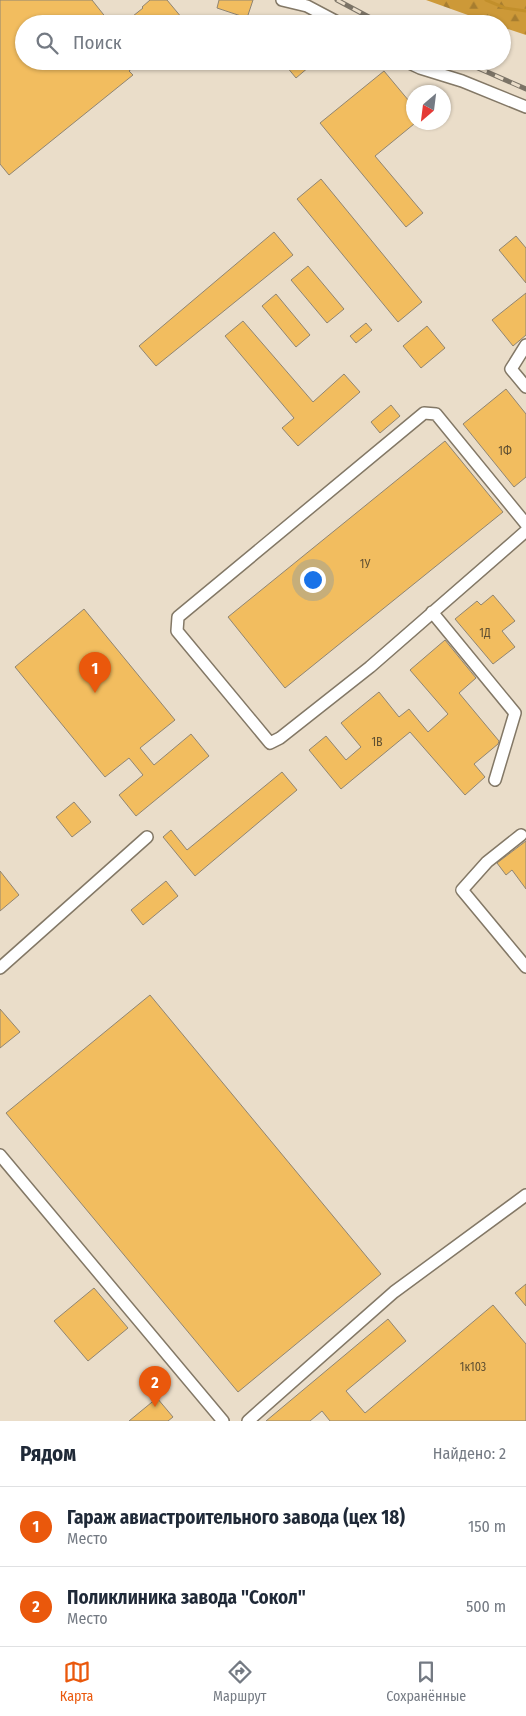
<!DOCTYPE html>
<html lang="ru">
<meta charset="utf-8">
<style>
:root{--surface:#fff;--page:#f2f2f3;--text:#1f2937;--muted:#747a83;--line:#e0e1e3;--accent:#ea580c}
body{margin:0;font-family:"Fira Sans Condensed",sans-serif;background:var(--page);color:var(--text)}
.compass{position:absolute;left:406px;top:85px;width:45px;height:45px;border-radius:50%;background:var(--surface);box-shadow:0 1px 4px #0004;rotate:208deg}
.you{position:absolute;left:312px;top:579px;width:18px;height:18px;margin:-12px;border:4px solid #fff;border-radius:50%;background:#1a73e8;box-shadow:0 0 0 8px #1a73e833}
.badge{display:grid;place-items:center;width:32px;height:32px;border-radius:50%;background:var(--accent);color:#fff;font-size:16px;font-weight:700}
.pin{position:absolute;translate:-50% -41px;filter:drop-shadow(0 1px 2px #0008)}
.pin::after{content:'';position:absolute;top:26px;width:18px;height:15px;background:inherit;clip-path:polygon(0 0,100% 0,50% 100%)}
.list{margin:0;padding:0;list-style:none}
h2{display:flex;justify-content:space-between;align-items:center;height:65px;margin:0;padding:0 20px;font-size:21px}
h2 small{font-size:16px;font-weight:400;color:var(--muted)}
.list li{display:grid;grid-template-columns:32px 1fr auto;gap:15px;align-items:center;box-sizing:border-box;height:80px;padding:0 20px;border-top:1px solid var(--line)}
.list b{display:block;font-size:19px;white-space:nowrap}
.list p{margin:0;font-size:16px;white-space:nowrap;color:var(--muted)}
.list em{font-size:16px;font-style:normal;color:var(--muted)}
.icon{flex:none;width:28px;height:28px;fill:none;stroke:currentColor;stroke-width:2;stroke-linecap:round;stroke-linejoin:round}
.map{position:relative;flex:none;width:526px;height:1421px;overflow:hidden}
.search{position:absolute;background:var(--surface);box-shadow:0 1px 4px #0004;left:15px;right:15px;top:15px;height:55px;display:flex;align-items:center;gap:12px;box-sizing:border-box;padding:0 18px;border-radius:28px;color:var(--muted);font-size:19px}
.sheet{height:225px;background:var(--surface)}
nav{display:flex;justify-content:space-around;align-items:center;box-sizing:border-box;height:70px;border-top:1px solid var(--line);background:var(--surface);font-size:14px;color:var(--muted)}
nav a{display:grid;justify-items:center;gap:2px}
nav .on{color:var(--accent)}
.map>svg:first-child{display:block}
.forest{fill:url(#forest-firs)}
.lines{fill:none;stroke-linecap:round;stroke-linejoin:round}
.stream{stroke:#c28f2b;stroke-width:3}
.building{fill:#f2bd5f;stroke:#908572}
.minor-casing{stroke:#837866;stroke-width:14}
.minor{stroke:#fff;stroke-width:11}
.rail-casing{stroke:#7b7366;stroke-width:5}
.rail{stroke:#eaddc9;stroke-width:3;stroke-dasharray:9;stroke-linecap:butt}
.labels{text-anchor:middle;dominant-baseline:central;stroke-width:5;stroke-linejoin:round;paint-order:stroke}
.number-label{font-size:12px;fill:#605032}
</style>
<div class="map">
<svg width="526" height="1421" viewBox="0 0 526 1421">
<defs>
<pattern id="forest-firs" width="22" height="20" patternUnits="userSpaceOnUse" patternTransform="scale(1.25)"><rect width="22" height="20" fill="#cd9938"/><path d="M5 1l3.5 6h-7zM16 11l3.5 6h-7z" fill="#a77d2f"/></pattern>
</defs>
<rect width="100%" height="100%" fill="#eaddc9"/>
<path class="forest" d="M426,0H526V35L502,27V24H493Z"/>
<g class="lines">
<path class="stream" d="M486,0L505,8L526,11"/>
</g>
<path class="building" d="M0,0H92L111,24H24V61H141L129,71L133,75L9,175L0,164Z
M150,0H167L187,24H123L143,8L142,7Z
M219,0H253L247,18L217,8Z
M282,61H316L296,78Z
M384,71L414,107V124L375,156L423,213L406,227L320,123Z
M321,179L422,302L398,322L297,199Z
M274,232L293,255L156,366L139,346Z
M516,236L526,248V283L499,250Z
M308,266L344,309L327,323L291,280Z
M526,293V335L513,346L492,320Z
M276,294L310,335L296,347L262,306Z
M243,321L313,402L344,374L360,392L298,446L282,428L294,418L225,336Z
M366,323L372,330L356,343L350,336Z
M427,326L445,348L421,368L403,346Z
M506,389L526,414V477L514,487L463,424Z
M391,405L400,416L380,433L371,422Z
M445,441L503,512L285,688L228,617Z
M493,595L515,621L502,631L515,647L493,664L455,619L477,601L481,605Z
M84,609L175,720L140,748L154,765L191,734L209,756L136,816L119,795L143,775L129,758L105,777L15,667Z
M445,640L476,678L459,693L499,741L498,744L474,764L485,777L465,795L410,732L341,789L309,750L326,736L346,760L361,747L341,723L379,692L399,717L409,709L428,732L448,714L410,670Z
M282,772L297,790L195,876L163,837L171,830L187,850Z
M74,802L91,822L72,837L56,817Z
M526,841V889L512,870L506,875L497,863Z
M0,871L19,895L0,911Z
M166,881L178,896L143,925L131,910Z
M150,995L381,1274L238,1392L6,1113Z
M0,1009L20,1032L0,1048Z
M526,1284V1306L515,1293Z
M94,1288L128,1328L88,1361L54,1321Z
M493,1305L526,1344V1421H330L322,1411L310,1421H266L388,1319L406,1341L346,1391L365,1413Z
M157,1398L173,1417L168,1421H129Z"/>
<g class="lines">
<defs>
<path id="minor" d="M282,0L307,6L341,24
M405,61L420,68L462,81L526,107
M526,345L511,369L526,387
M526,524L436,414L424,413L178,617L177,631L270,743L280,738L370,667L526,531
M432,612L515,713L495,780
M521,835L487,862L462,890L526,967
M0,968L147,837
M0,1155L223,1421
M248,1421L394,1292L526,1195"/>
</defs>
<use href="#minor" class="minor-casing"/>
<use href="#minor" class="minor"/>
<defs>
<path id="rail" d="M337,0L382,24
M462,61L526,89"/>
</defs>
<use href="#rail" class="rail-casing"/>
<use href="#rail" class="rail"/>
</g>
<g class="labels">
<g class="number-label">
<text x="505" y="451">1Ф</text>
<text x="365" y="564">1У</text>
<text x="485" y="633">1Д</text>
<text x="377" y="742">1В</text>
<text x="473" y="1367">1к103</text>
</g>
</g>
</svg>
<svg class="compass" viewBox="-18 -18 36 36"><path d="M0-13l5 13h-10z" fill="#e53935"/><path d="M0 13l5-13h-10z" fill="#747a83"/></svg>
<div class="you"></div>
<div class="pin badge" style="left:95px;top:693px">1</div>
<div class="pin badge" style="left:155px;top:1407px">2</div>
<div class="search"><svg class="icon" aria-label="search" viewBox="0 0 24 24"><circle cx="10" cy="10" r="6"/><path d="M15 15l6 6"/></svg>Поиск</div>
</div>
<section class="sheet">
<h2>Рядом<small>Найдено: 2</small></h2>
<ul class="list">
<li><span class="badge">1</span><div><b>Гараж авиастроительного завода (цех 18)</b><p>Место</p></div><em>150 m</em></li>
<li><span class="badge">2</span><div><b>Поликлиника завода &quot;Сокол&quot;</b><p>Место</p></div><em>500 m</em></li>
</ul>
</section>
<nav>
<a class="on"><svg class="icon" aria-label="map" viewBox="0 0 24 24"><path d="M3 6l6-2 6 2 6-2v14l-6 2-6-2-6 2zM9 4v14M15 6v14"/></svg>Карта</a>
<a><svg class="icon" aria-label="directions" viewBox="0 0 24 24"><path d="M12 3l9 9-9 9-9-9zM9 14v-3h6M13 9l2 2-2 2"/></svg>Маршрут</a>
<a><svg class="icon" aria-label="saved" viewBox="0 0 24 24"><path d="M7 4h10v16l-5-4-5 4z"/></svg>Сохранённые</a>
</nav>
